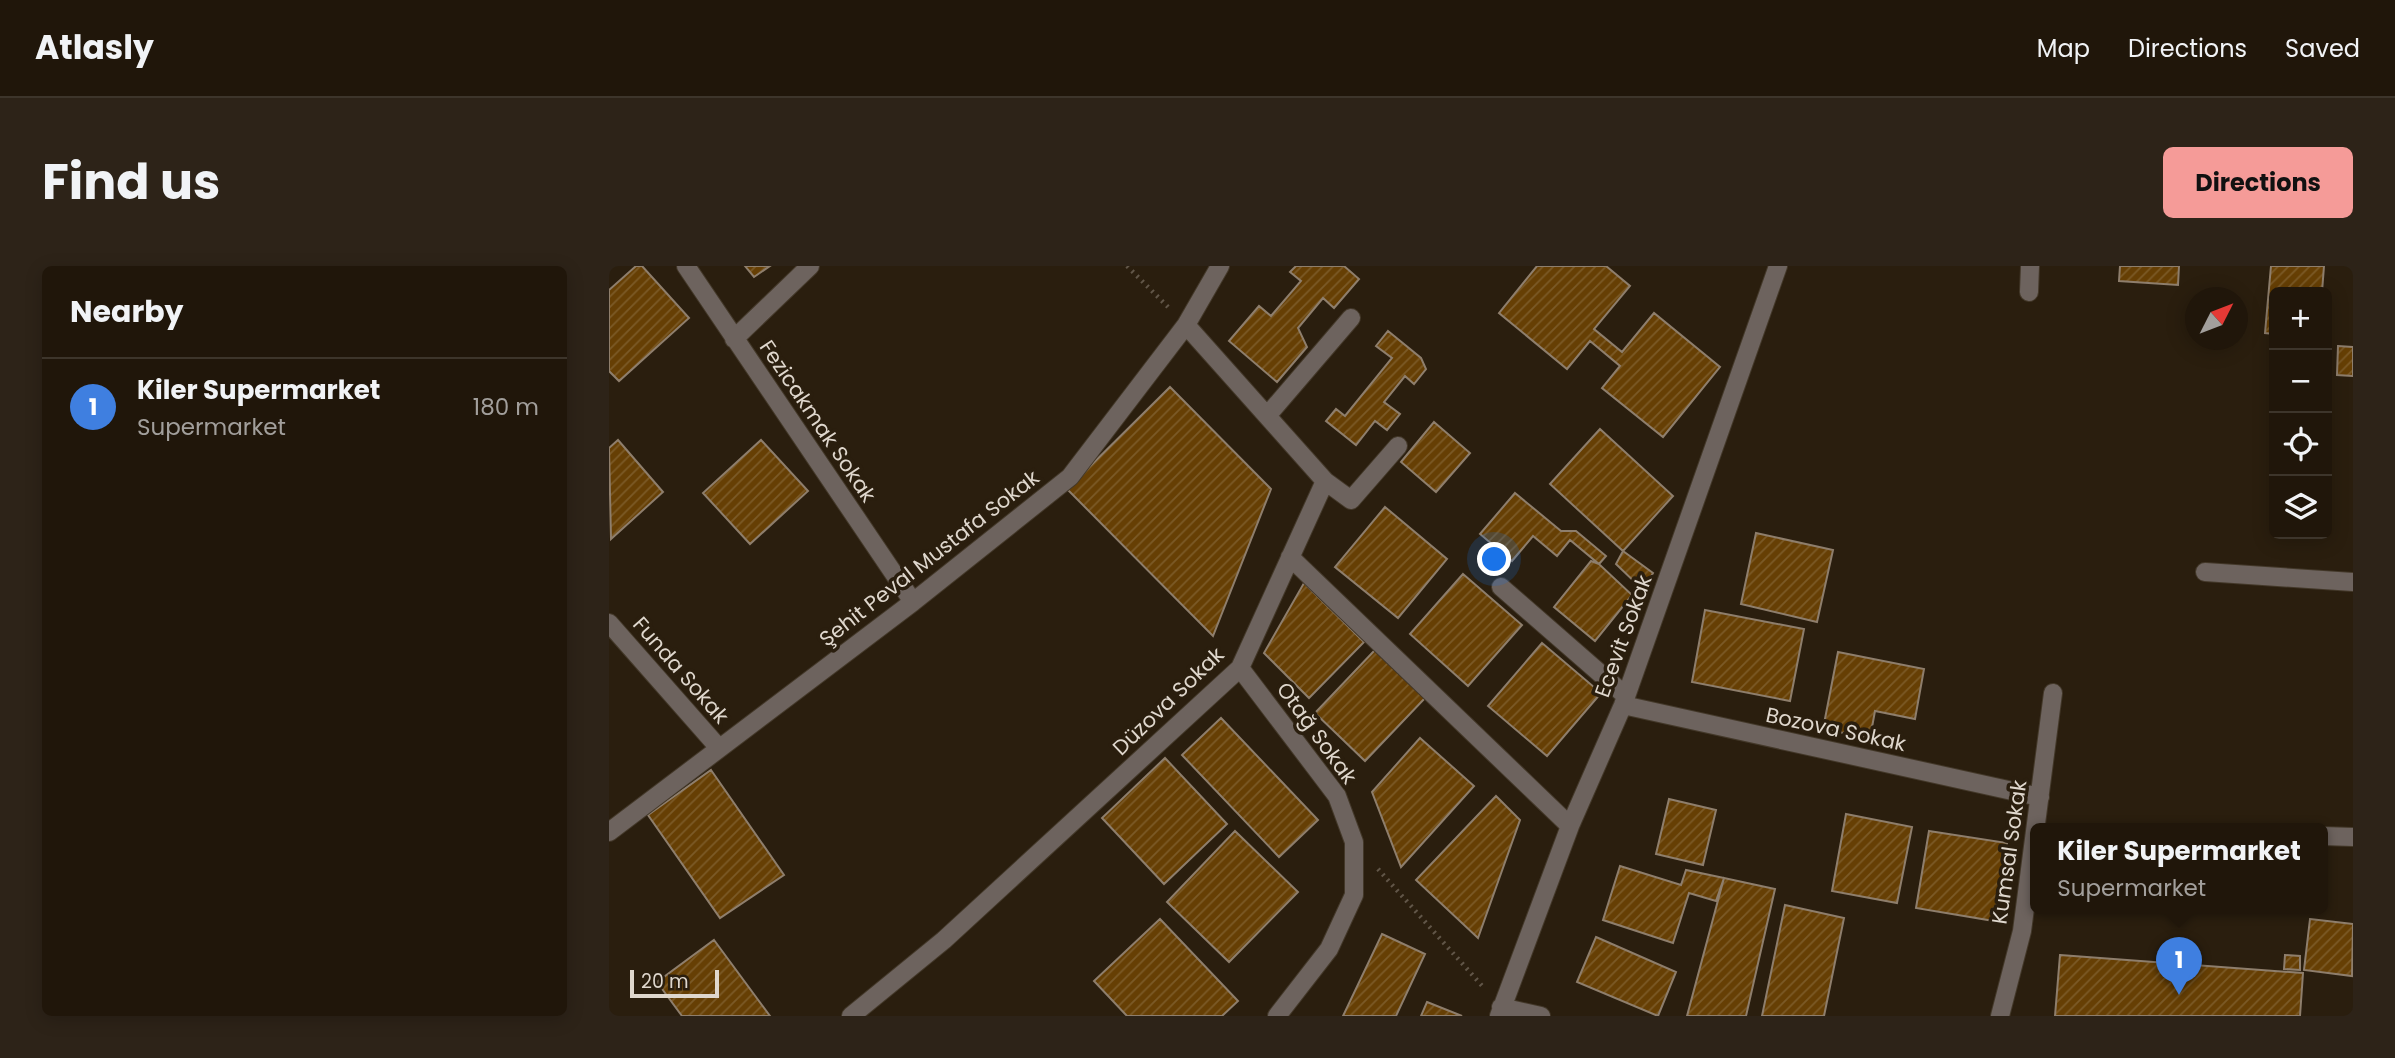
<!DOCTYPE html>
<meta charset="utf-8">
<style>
:root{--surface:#20160a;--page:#2d2318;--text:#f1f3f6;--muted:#a29f9c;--line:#3d352b;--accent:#f59b98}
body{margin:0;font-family:Poppins,sans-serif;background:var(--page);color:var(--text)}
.controls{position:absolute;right:21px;top:21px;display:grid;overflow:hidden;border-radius:10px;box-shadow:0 4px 18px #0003}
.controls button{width:63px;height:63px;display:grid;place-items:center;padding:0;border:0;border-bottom:2px solid var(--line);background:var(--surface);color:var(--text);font:35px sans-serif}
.compass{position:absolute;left:1576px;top:21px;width:63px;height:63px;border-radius:50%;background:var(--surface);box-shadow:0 4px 18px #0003;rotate:48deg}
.scale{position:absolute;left:21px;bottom:18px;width:89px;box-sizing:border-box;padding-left:7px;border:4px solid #dfd7cd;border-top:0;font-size:19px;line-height:24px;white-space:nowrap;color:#dfd7cd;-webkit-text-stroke:5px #2a1e0e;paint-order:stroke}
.you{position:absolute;left:886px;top:294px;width:24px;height:24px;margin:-18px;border:5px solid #fff;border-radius:50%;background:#1a73e8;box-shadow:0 0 0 10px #1a73e833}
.badge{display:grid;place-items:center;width:46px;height:46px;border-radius:50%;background:var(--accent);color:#fff;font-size:23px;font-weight:700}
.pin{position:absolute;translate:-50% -58px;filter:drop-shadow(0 2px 4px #0008)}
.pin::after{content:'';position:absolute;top:37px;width:24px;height:21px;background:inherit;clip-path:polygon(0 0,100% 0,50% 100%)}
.popup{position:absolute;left:1421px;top:557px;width:298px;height:91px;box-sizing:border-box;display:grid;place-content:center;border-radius:10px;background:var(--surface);filter:drop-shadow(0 2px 5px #0005);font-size:23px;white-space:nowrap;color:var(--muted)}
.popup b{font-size:26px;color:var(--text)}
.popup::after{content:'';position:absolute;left:50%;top:100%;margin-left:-14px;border:14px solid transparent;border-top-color:var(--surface)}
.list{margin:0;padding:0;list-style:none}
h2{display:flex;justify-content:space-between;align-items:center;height:91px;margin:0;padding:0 28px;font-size:30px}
h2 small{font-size:23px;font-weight:400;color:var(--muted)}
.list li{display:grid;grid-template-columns:46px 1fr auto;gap:21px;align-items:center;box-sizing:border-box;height:98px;padding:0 28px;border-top:2px solid var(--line)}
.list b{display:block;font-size:26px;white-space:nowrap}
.list p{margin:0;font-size:23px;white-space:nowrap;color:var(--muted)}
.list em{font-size:23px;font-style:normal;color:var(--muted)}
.icon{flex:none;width:38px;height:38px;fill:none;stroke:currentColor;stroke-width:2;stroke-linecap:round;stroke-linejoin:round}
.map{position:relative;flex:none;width:1744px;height:750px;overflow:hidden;border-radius:10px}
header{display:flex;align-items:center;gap:42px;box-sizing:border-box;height:98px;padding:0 35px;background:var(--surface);border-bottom:2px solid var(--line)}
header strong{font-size:33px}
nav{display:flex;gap:38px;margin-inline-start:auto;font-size:24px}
.intro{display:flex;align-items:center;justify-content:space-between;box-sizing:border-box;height:168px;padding:0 42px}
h1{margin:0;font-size:49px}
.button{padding:18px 32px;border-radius:10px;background:var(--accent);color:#111;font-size:24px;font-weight:700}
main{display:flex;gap:42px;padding:0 42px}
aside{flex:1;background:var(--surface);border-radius:10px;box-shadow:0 4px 18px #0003}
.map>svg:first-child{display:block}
.building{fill:url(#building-hatch);stroke:#8e7e6c;stroke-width:2}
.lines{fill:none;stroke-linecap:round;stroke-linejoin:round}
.minor-casing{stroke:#433829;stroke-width:20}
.path{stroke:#615648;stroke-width:4.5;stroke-dasharray:2 5;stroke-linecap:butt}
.minor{stroke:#6d635e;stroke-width:18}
.labels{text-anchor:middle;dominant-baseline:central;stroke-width:7;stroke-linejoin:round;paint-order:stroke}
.street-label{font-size:21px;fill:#dfd7cd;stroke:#2a1e0e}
</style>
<header>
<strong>Atlasly</strong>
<nav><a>Map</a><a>Directions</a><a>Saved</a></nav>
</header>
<div class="intro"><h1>Find us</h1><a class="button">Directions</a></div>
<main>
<aside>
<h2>Nearby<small></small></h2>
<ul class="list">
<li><span class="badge" style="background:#3f7fe0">1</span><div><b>Kiler Supermarket</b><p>Supermarket</p></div><em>180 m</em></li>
</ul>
</aside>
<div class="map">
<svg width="1744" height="750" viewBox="0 0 1744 750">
<defs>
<pattern id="building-hatch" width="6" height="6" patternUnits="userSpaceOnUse" patternTransform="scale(1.75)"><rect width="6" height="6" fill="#663f04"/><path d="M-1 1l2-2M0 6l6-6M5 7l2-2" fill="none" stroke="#7b5a27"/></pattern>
</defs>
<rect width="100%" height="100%" fill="#2a1e0e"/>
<path class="building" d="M27,0H33L80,52L10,115L0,105V24Z
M136,0H161L145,11Z
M687,0H735L750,13L725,42L714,32L689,62L698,81L668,116L620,75L650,40L662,50L692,15L681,6Z
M928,0H997L1021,20L985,63L1013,86L1045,47L1111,101L1054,171L993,122L1011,100L981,75L958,103L890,47Z
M1511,0H1570L1569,19L1510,15Z
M1662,0H1715L1713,26H1665V68L1656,67Z
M779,65L812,92L817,103L805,118L796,110L775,136L791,148L778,164L766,155L747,179L717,155L727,143L736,150L783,92L767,80Z
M1729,80L1744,81V110L1728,109Z
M561,121L662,223L604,370L458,223Z
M825,156L861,187L827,226L792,196Z
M991,163L1064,230L1014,285L941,218Z
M9,174L54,226L2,273L0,182Z
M152,174L199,225L141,278L94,227Z
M906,227L952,265H967L997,290L990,298L961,274L948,290L924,270L903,295L871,268Z
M776,241L838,293L789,352L726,301Z
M1147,267L1224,284L1208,356L1132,338Z
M1014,285L1044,307L1034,324L1007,298Z
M982,295L990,298L1023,329L986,375L945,341Z
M854,308L913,359L859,420L801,368Z
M695,317L755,376L700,432L655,387Z
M1096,344L1195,363L1181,435L1083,416Z
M933,377L992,427L938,490L879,440Z
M766,384L817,431L756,495L706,447Z
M1229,386L1315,403L1306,453L1266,445L1261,472L1214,463Z
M612,452L709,554L670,591L573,489Z
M811,472L865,520L792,601L763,526Z
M556,492L618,558L555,618L493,552Z
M102,504L175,609L111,652L39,549Z
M887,530L911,554L869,672L807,614Z
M1060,533L1107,544L1094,599L1047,588Z
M1237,548L1303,561L1288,637L1223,625Z
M626,565L689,626L620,696L558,636Z
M1320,565L1398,577L1385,655L1307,642Z
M1011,600L1072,619L1077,604L1115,612L1107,635L1080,627L1064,677L994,654Z
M1115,612L1166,623L1137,750H1078Z
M1176,639L1235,652L1215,750H1153Z
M551,653L629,735L613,750H518L485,715Z
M1701,653L1744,658L1743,710L1695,704Z
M773,668L816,688L787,750H734Z
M987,671L1067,706L1049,750L968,716Z
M105,674L161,750H73L48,716Z
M1451,689L1694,707L1691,750H1446Z
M1676,689L1691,690V704L1675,703Z
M818,736L853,750H812Z"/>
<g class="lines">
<defs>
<path id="minor" d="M77,0L304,336
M1420,26L1421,0
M577,59L716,215L742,234L789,180
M125,73L201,0
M658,150L742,52
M681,291L961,560
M1596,306L1744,316
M892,321L1017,430
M0,357L110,482
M631,402L728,530L745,576V629L720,683L668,750
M1014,439L1431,531
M0,566L304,336L461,211L577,59L611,0
M1714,570L1744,571
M892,741L932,750
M242,750L335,674L631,402L716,215
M890,750L961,560L1014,439L1169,0
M1391,750L1413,665L1444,427"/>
</defs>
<use href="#minor" class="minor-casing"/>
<path class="path" d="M518,0L562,44
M769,603L875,722"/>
<use href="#minor" class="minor"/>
</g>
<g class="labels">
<g class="street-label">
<text transform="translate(209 155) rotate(56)">Fezicakmak Sokak</text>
<text transform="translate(320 292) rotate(-38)">Şehit Peval Mustafa Sokak</text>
<text transform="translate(1014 370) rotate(-70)">Ecevit Sokak</text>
<text transform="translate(72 404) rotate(49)">Funda Sokak</text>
<text transform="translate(559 435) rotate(-44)">Düzova Sokak</text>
<text transform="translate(1227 463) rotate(12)">Bozova Sokak</text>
<text transform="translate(708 467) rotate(54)">Otağ Sokak</text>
<text transform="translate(1400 586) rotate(-82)">Kumsal Sokak</text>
</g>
</g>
</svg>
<div class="controls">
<button>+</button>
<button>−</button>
<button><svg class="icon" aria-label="locate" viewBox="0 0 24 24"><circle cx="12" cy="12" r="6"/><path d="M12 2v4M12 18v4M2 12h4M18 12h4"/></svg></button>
<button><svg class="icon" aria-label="layers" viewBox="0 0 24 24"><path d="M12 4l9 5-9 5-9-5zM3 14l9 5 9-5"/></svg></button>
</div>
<svg class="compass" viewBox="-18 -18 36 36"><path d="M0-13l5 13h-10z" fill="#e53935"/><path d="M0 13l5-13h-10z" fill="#a29f9c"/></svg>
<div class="scale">20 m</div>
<div class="you"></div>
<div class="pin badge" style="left:1570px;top:729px;background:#3f7fe0">1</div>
<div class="popup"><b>Kiler Supermarket</b>Supermarket</div>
</div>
</main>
